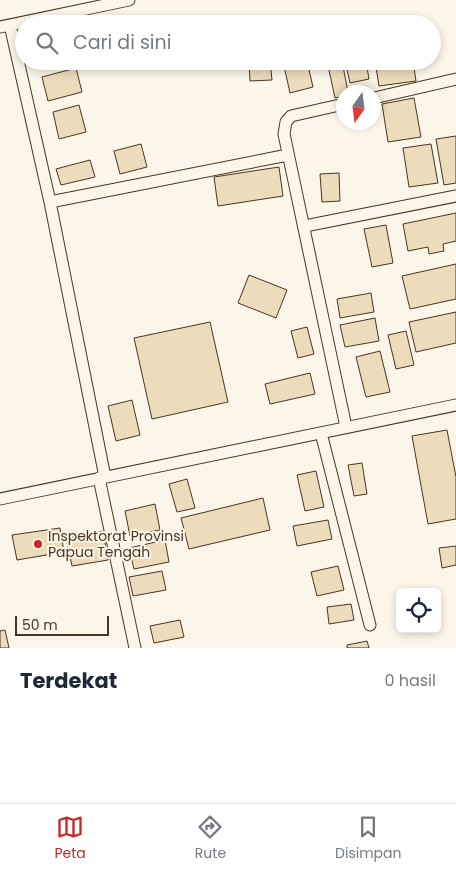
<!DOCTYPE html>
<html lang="id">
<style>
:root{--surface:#fff;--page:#f6f6f7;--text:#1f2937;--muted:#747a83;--line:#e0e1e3;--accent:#c62828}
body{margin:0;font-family:Poppins,sans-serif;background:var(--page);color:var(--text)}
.controls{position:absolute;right:15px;bottom:15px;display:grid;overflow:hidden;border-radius:8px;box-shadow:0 2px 8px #0003}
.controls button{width:45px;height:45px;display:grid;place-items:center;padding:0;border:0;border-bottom:1px solid var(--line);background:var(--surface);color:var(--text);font:25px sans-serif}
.compass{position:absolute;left:336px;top:85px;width:45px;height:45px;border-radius:50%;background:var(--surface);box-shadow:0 2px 8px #0003;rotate:194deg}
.scale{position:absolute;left:15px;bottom:12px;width:94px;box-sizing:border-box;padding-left:5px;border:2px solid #4a3520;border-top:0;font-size:14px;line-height:18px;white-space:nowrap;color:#4a3520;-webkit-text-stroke:4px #fbf6e9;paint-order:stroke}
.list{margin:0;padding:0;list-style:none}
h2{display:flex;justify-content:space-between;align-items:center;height:65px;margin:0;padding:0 20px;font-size:21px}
h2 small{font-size:16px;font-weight:400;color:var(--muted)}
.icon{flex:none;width:28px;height:28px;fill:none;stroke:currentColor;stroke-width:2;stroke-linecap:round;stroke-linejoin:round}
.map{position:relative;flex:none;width:456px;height:648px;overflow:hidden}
.search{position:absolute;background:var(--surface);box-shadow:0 2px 8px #0003;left:15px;right:15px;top:15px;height:55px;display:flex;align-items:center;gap:12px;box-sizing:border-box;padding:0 18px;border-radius:28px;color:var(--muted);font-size:19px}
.sheet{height:155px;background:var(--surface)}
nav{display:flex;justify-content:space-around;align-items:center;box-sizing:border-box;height:70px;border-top:1px solid var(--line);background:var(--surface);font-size:14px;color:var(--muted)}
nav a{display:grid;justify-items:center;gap:2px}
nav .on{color:var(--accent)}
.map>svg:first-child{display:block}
.building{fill:#ecdcbc;stroke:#4a3520}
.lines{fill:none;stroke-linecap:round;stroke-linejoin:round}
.street-casing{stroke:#4a3520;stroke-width:13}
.street{stroke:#fbf6e9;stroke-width:11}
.poi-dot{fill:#c62828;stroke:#fbf6e9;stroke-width:2}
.labels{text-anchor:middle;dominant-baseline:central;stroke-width:4;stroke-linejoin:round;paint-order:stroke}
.poi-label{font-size:14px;fill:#4a3520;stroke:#fbf6e9;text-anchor:start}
</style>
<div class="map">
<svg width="456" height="648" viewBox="0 0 456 648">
<rect width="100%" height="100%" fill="#fbf6e9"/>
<path class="building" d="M134,16L136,24H105Z
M249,61H270L272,80L250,81Z
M307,61L313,87L290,93L284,66Z
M327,61H342L348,92H344V96L335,98Z
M345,61H366L369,79L350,83Z
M375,61H413L416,81L379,86Z
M76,68L82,92L48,101L42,77Z
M414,98L421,137L388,142L382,104Z
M79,105L86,132L59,139L53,112Z
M456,136V183L444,185L436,139Z
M141,144L147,167L120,174L114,151Z
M431,144L438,183L409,187L403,148Z
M90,160L95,177L61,185L56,169Z
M279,167L283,196L218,206L214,177Z
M339,173L340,201L322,202L320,174Z
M456,213V241L443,244L444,251L429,254L428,247L408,251L403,224Z
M386,225L393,263L372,267L364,229Z
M456,264V299L410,309L402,276Z
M249,275L287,290L276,318L238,303Z
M371,293L374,312L340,318L337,299Z
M456,312V343L416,352L409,322Z
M375,318L379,341L345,347L340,325Z
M210,322L228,402L152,419L134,338Z
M307,327L314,354L298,358L291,331Z
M406,331L414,365L396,369L388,335Z
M380,351L390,392L366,397L356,357Z
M310,373L315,394L270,404L265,384Z
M132,400L140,435L116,441L108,406Z
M447,430L456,477V519L428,524L412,436Z
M362,463L367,494L354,496L348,465Z
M316,471L324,507L305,511L297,475Z
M187,479L195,508L177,512L169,484Z
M263,498L270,530L189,549L181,518Z
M155,504L160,530L130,536L125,511Z
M328,520L332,539L297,546L293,526Z
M60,528L64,552L17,560L12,535Z
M103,531L108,560L72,566L66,538Z
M165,540L169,562L134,569L129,548Z
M456,546V565L442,568L439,548Z
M338,566L344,590L317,596L311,572Z
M162,571L166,590L133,596L129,577Z
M351,604L354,620L329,624L327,607Z
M180,620L184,637L154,643L150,626Z
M5,630L9,648H0V631Z
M367,641L369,648H347V645Z"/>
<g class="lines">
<defs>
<path id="street" d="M10,25L50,202L105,477
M0,27L129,0
M374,98L456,79
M344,104L291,116L286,122L284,134L346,427
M50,202L288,155
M305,226L456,196
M321,433L370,625
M99,478L135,648
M0,499L456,405"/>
</defs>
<use href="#street" class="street-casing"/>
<use href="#street" class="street"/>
</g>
<circle class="poi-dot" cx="38" cy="544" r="5"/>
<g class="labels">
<g class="poi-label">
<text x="48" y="536">Inspektorat Provinsi<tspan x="48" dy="16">Papua Tengah</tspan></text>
</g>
</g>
</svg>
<div class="controls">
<button><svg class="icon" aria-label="locate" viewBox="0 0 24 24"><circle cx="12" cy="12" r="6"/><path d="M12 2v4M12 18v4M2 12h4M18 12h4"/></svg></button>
</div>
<svg class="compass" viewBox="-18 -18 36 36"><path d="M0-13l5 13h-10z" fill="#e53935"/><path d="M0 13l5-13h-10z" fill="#747a83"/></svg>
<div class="scale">50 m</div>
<div class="search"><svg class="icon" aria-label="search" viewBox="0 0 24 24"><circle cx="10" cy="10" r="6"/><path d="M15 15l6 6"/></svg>Cari di sini</div>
</div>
<section class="sheet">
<h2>Terdekat<small>0 hasil</small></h2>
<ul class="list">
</ul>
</section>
<nav>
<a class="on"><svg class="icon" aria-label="map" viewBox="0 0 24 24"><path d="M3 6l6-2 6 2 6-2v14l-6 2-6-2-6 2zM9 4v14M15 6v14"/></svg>Peta</a>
<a><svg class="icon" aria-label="directions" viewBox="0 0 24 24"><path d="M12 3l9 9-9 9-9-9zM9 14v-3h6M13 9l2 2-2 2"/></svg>Rute</a>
<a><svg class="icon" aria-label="saved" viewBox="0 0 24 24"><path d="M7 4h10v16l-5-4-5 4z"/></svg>Disimpan</a>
</nav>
